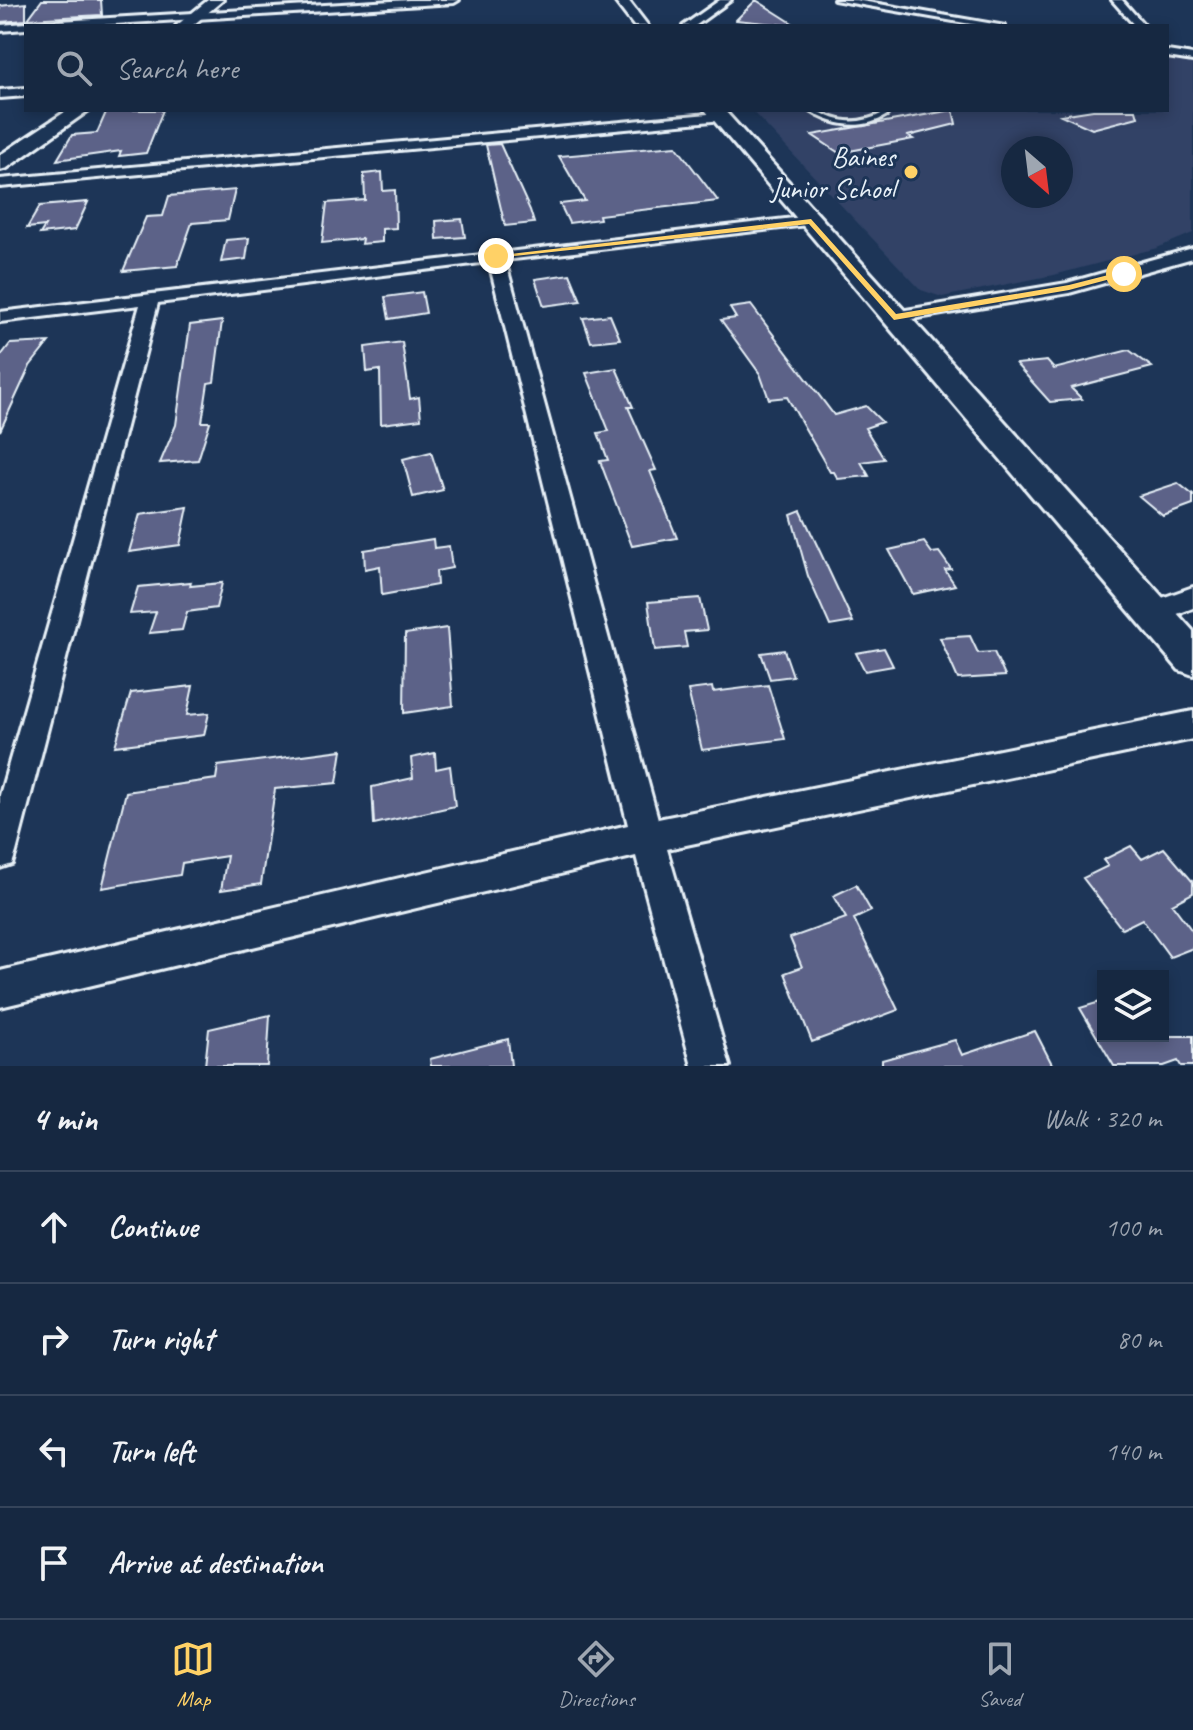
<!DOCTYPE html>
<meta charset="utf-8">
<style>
:root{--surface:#162841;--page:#23344c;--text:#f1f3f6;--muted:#9ea6b1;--line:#35445a;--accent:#ffd166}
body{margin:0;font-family:Caveat,sans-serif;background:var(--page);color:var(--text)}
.controls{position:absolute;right:24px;bottom:24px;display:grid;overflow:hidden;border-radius:0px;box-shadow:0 4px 12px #0003}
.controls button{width:72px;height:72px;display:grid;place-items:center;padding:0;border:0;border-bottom:2px solid var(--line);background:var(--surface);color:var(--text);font:40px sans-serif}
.compass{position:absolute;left:1001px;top:136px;width:72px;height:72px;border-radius:50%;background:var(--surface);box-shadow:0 4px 12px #0003;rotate:152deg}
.stop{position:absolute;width:24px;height:24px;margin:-18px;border:6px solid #ffd166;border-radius:50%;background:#fff}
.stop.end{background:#ffd166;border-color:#fff;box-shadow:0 2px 8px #0008}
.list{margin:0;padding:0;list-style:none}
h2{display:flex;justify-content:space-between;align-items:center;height:104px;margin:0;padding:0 32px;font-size:34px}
h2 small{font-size:26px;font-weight:400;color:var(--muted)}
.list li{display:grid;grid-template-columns:52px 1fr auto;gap:24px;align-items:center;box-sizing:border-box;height:112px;padding:0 32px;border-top:2px solid var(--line)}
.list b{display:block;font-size:30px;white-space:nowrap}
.list em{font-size:26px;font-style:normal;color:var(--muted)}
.icon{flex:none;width:44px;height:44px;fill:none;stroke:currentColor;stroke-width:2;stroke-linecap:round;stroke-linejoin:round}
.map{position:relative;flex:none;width:1193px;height:1066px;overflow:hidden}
.search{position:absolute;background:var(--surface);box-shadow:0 4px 12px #0003;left:24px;right:24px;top:24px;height:88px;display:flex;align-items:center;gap:20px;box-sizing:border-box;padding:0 28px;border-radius:0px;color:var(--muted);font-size:30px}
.sheet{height:552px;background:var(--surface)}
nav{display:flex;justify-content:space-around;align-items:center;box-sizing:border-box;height:112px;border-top:2px solid var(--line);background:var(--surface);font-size:22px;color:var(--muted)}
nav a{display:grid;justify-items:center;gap:4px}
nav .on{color:var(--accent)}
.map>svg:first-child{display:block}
.built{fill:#304266;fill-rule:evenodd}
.building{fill:#5c6288;stroke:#e8f1f8;stroke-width:2}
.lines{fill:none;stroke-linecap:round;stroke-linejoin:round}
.lane-casing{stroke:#e8f1f8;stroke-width:6}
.street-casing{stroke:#e8f1f8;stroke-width:6}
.secondary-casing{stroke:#e8f1f8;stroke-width:6}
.lane{fill:#1d3557;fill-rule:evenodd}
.street{fill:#1d3557;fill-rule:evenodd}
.secondary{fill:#1d3557;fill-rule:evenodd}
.route{fill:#ffd166}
.poi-dot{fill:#ffd166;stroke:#1d3557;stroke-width:3}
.labels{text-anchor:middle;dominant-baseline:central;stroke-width:6;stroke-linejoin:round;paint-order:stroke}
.far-poi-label{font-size:28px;fill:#e8f1f8;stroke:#1d3557;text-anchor:end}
</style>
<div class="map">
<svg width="1193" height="1066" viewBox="0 0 1193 1066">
<rect width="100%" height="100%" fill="#1d3557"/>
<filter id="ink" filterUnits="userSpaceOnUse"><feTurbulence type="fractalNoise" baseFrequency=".0125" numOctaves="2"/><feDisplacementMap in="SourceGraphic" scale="16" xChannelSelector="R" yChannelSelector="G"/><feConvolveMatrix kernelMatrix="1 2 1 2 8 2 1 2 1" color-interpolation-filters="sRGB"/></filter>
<g filter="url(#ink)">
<path class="built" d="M1167,57L1193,61V233L1157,248L1054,275L942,297L921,290L751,110H1167ZM1013,148H1061V196H1013Z"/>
<path class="building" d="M42,0H101L102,15L28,19Z
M756,0L797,26L736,20Z
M26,3V20L0,22V6Z
M107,110H163L146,153L119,156L121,151L57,160L72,135L97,133Z
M953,110L956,124L908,136L913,139L839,153L812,135Z
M1093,110H1136L1138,117L1092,129L1061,115Z
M500,144L530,210L534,223L505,226L486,145Z
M676,146L718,201L599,215L600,219L569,223L560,204L585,201L559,156Z
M382,172L383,191L395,190L396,228L382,229V242L361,244L362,239L322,243L327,203L365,200L364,174Z
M235,190L228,220L192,223L177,266L123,271L146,217L163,216L169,196Z
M88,202L75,230L40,234L45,226L27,228L40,206Z
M462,219L465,237L437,239L436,221Z
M249,238L246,259L221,262L226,240Z
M570,274L581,301L544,306L535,279Z
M422,292L426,313L389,319L385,297Z
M751,305L834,415L866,406L882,422L865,428L884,459L861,462L869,476L838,479L834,472H830L787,397L769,399L760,374L721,320L736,318L730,308Z
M610,315L620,339L591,342L583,318Z
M222,321L214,382L208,383L202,422H210L198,460L160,463L176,425L190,325Z
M49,342L30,366L0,431V357L10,344Z
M402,342L410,399L419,397L421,419L381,424L380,370L367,372L365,347Z
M1129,350L1152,367L1071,388L1082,399L1050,402L1016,364L1047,361L1054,369Z
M616,368L633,407H628L656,470L650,471L677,538L632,546L600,461L608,460L598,433L609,431L586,373Z
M431,452L443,490L413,497L403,459Z
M1178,483L1193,495V505L1163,516L1139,496Z
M188,507L180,545L129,552L140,514Z
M801,511L853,622L830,626L808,576L791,515Z
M433,539L434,548L449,546L452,568L436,571L437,585L382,595L380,566L365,569L364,550Z
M924,542L932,553L939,552L951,569L945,570L955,585L913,594L889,550Z
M191,582L190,586L222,583L216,608L187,612L182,630L149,633L156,612L130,614L138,587Z
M700,598L707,630L684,632L687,647L655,650L648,602Z
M447,628L453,706L404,713L405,634Z
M970,636L978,653L994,652L1005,676L958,679L940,638Z
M884,648L893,666L865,671L856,653Z
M784,650L793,676L770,679L761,653Z
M768,685L785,739L702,750L688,690L712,687L713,692Z
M193,686L187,715L209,713L204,735L115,746L131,693Z
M342,750L337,783L275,789L261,884L221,890L227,856L182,863L180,875L102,888L126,792L216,779L218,766Z
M435,753L436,769L450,766L455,806L374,824L372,787L413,778L411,758Z
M1131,846L1142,859L1164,848L1193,882V893L1172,904L1193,932V948L1170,957L1142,919L1122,929L1083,878L1108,866L1103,860Z
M856,885L871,911L854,919L898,1010L812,1042L785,973L802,967L790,938L846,918L833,896Z
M1103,1001V1036H1193V1066H1181L1178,1061L1164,1066H1114L1080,1008Z
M270,1015L267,1066H205L209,1029Z
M1035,1031L1053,1066H882V1060L955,1040L962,1055Z
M508,1039L511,1066H431L430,1059Z"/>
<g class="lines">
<defs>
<path id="lane" d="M809,110C817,110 821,113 828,116C846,124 863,123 881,114L879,110H885L887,115C863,131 832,126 809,110Z"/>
<path id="street" d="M409,0H459L454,3L82,26H26V29L0,31V25L26,23Z
M720,0H731L695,26H683Z
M834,0H856L1005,26H982Z
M1112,0H1122L1145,26H1135Z
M1167,51L1193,55V61L1167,57Z
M26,88V96L0,98V90Z
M719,113L725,117L723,120L0,187V179Z
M811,216L819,221L816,224L505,260L658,819L1193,711V739L667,849L730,1066H692L636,856L0,1007V971L628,825L489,262L158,303L16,852L12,864L0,868V795L140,305L0,322V312Z
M1193,248V258L1069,293L894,322L885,317L894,312L1067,283Z
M1193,587V608L1154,623L1145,620L1141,612L1145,604Z"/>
<path id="secondary" d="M208,0H223L192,26H176Z
M614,0H628L648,26H634Z
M68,110H89L7,168L0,170V155Z
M705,110H724L1193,631V675L1179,670Z"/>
</defs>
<use href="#lane" class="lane-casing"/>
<use href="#street" class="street-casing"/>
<use href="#secondary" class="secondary-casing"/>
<use href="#lane" class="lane"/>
<use href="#street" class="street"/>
<use href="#secondary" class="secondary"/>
</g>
</g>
<path class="route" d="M811,219L896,314L1069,285L1124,271L1129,274L1069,290L894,320L809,224L496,258L492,256Z"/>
<circle class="poi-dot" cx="911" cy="172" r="8"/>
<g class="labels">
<g class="far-poi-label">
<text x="895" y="156">Baines<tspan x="895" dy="32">Junior School</tspan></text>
</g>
</g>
</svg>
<div class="controls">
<button><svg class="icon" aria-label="layers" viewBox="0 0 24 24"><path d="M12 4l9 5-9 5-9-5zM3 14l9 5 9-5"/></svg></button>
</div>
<svg class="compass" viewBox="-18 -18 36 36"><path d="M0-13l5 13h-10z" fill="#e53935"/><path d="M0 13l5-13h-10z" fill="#9ea6b1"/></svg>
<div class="stop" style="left:1124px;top:274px"></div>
<div class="stop end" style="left:496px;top:256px"></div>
<div class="search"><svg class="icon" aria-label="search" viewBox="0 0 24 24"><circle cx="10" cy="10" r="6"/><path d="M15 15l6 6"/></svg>Search here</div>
</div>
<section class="sheet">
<h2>4 min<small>Walk · 320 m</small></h2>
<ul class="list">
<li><svg class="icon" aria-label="ahead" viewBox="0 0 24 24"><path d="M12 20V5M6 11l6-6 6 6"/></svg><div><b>Continue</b></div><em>100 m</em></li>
<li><svg class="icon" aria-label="right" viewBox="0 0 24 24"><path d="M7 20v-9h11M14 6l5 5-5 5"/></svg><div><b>Turn right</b></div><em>80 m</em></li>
<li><svg class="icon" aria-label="left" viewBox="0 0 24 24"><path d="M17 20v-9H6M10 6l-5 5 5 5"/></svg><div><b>Turn left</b></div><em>140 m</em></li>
<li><svg class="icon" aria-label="arrive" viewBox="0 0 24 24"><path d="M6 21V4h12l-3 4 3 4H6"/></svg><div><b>Arrive at destination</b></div></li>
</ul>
</section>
<nav>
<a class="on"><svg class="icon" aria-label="map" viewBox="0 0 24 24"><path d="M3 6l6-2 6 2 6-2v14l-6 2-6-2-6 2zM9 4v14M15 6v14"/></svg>Map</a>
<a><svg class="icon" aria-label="directions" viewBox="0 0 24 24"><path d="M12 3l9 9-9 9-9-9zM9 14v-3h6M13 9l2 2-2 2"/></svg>Directions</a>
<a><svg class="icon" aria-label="saved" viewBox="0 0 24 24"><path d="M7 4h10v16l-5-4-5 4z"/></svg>Saved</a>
</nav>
